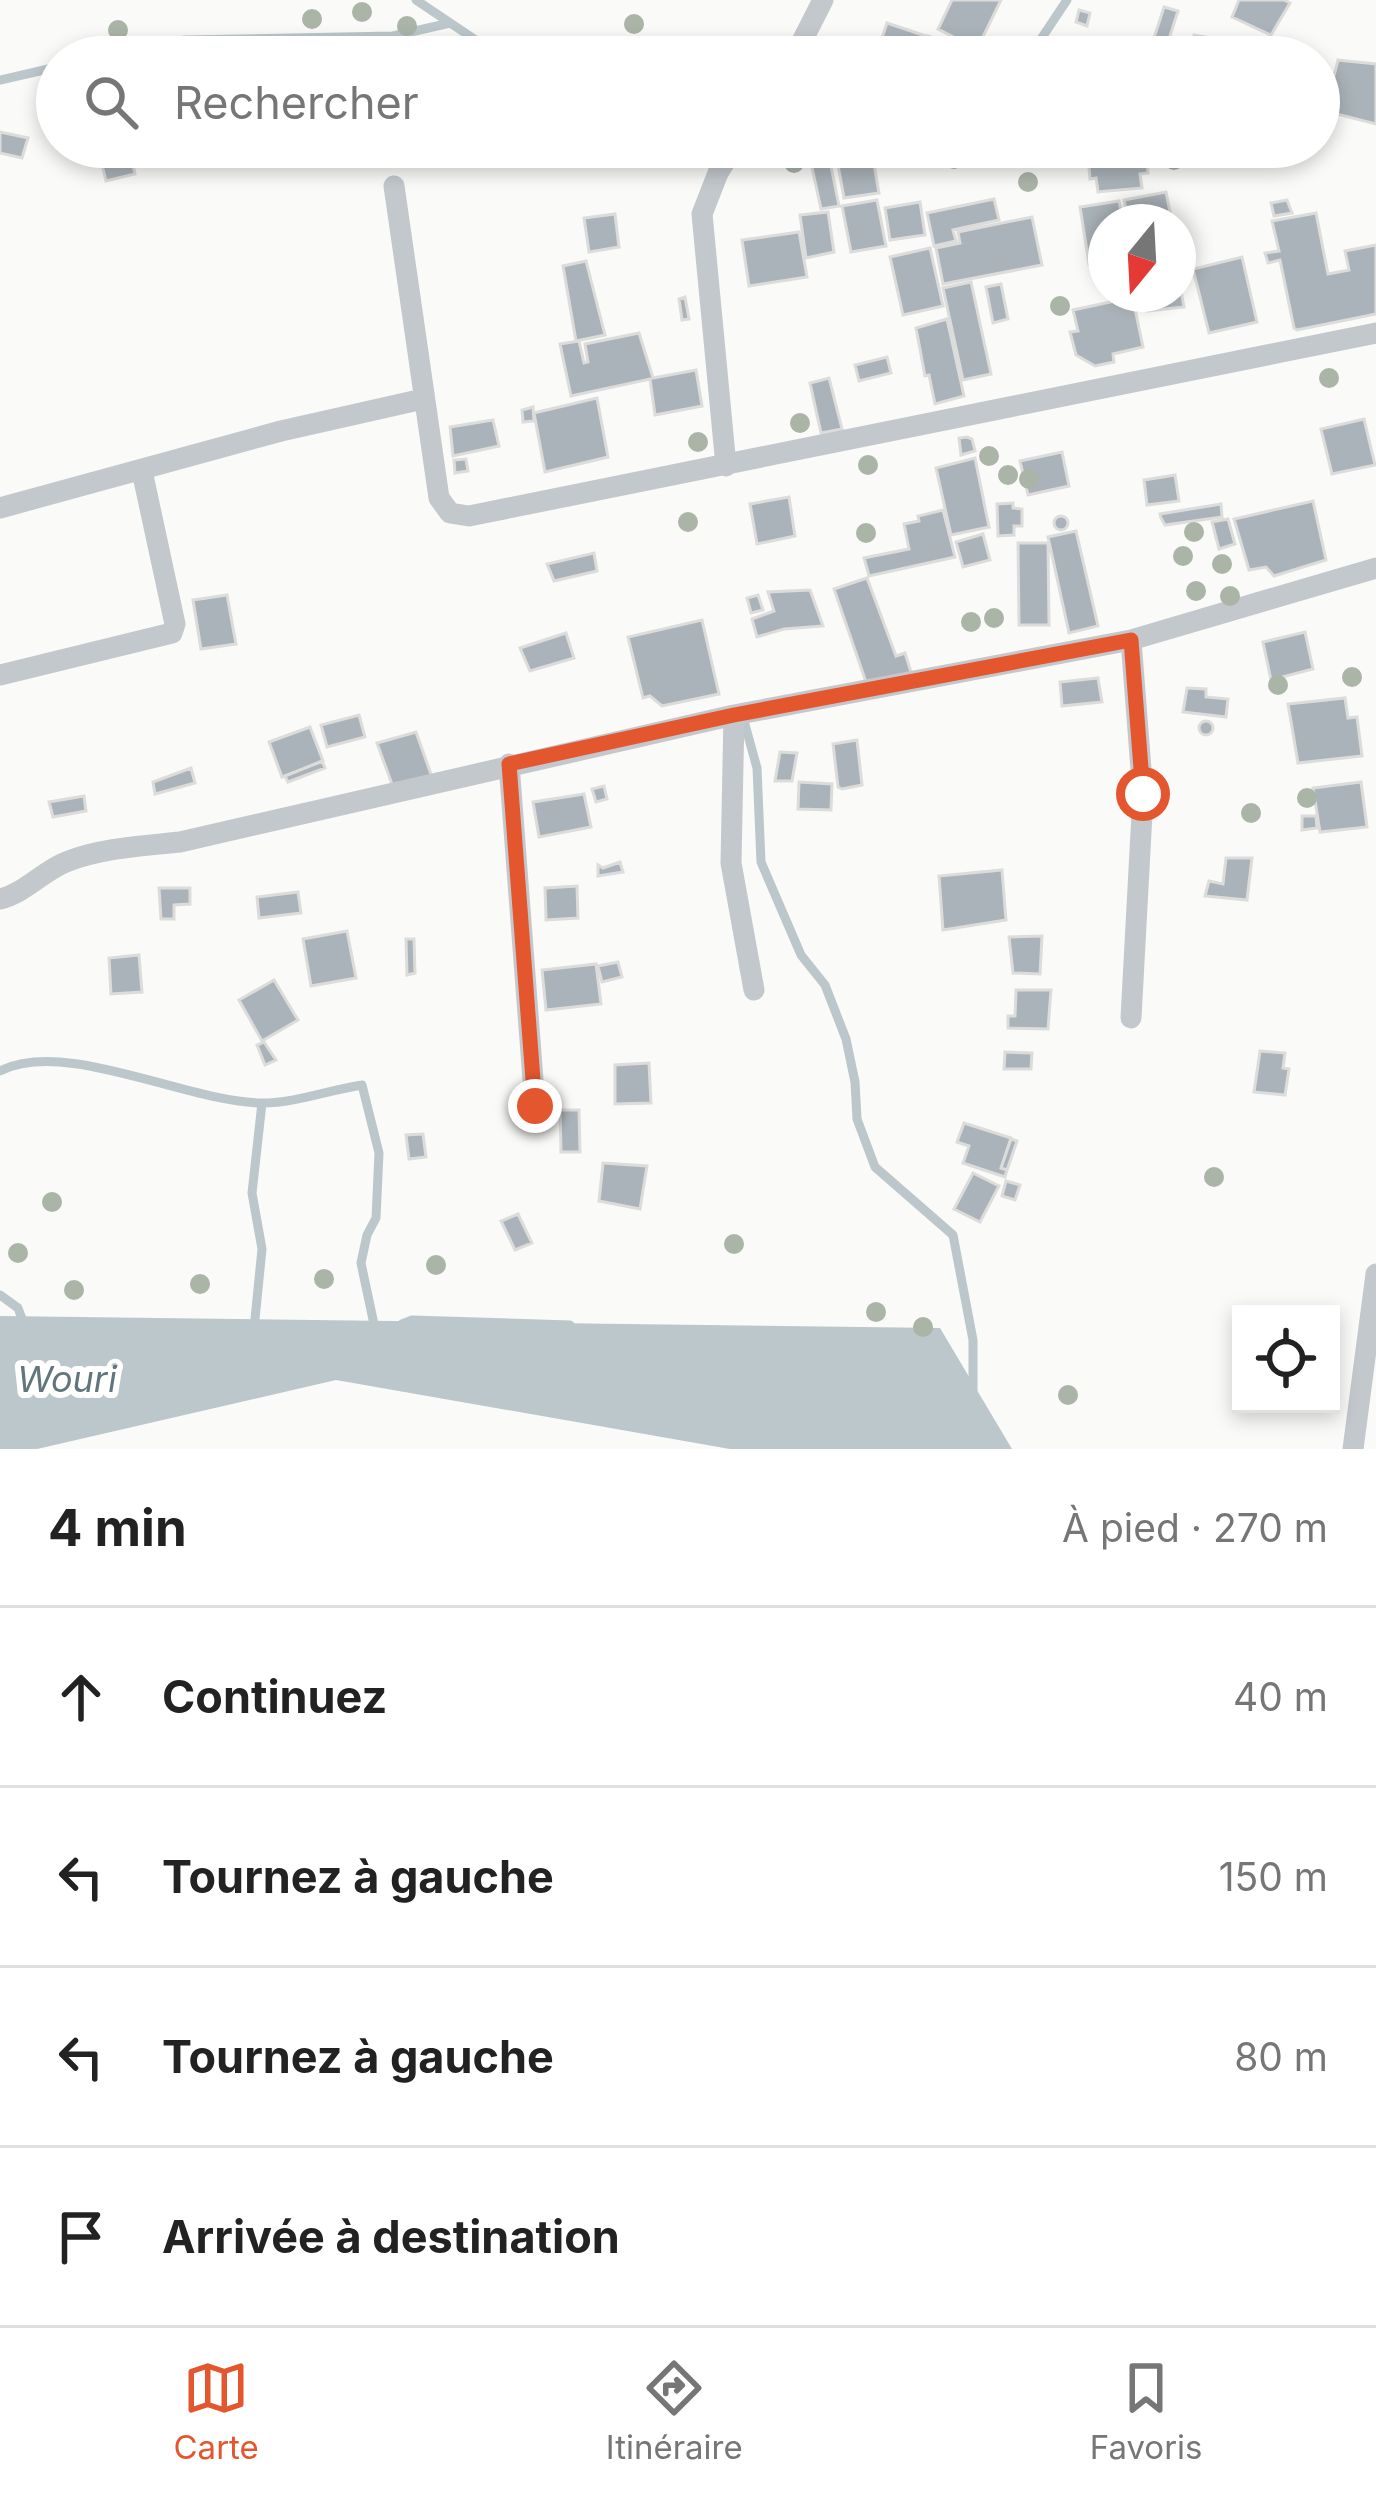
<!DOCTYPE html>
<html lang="fr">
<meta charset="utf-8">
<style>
:root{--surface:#fff;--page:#f6f6f6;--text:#222;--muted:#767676;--line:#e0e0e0;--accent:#e4572e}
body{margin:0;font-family:Inter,sans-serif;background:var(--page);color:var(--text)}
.controls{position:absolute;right:36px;bottom:36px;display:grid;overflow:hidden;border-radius:0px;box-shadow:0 6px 18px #0003}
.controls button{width:108px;height:108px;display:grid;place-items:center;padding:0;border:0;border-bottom:3px solid var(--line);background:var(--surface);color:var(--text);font:60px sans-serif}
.compass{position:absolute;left:1088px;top:204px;width:108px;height:108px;border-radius:50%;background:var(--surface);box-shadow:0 6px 18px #0003;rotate:198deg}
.stop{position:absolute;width:36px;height:36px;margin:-27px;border:9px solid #e4572e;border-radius:50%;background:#fff}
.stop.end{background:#e4572e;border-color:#fff;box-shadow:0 3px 12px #0008}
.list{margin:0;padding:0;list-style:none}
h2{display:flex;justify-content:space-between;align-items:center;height:156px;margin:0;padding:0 48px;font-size:51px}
h2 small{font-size:39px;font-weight:400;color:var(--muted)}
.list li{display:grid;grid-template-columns:78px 1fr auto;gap:36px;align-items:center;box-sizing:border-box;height:180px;padding:0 48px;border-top:3px solid var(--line)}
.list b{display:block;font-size:45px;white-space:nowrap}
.list em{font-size:39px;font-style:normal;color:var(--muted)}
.icon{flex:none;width:66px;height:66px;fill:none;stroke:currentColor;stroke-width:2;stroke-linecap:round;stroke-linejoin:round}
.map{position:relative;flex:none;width:1376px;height:1449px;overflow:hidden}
.search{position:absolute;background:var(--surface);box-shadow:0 6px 18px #0003;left:36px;right:36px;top:36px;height:132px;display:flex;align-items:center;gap:30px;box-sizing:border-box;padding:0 42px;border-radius:66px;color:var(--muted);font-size:45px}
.sheet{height:876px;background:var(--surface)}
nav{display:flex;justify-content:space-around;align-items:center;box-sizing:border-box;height:168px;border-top:3px solid var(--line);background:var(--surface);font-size:33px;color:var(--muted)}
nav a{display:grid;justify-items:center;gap:6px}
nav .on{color:var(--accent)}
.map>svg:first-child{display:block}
.water{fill:#bbc7cb}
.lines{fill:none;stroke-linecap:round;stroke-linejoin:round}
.stream{stroke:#bbc7cb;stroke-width:9}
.building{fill:#aab3b9;stroke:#dcdcda;stroke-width:3}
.minor{stroke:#c3c8cc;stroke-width:21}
.tree{fill:#aab4a7}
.route{stroke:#e4572e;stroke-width:15}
.labels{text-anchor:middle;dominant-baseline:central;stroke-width:12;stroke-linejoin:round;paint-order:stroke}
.water-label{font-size:36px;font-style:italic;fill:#60757c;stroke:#fff}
</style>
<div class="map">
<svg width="1376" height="1449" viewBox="0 0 1376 1449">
<rect width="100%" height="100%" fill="#fafaf8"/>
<path class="water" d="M0,1316L940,1328L1012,1449H730L336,1380L37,1449H0Z"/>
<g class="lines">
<path class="stream" d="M416,0L501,57
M102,57L185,40L393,36L450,23
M1029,57L1067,0
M0,80L57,67
M744,721L757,768L761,862L801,955L825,985L846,1039L855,1082L857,1119L875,1167L953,1235L973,1340V1390
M0,1071C66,1038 186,1102 262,1103C296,1103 329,1090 362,1085L379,1153L376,1218L367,1235L361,1263L375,1329
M0,1295L18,1308L25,1327
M402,1324L412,1320L570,1325
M254,1329L262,1249L252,1193L262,1103"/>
</g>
<path class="building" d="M952,0H1001L977,49L938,29Z
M1239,0H1284L1290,3L1271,35L1232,17Z
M1164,7L1178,11L1168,42L1154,38Z
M1079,10L1090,13L1087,26L1076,22Z
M887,23L926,36L919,57L876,56Z
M1194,35L1222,40L1219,57H1191Z
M928,36L967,48L965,57H922Z
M1338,60L1376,64V124L1325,111Z
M0,132L28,138L22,158L0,153Z
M87,147H129L135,174L106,181L98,149V155L90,156Z
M618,147H649L652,161L621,165Z
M871,147L879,193L844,198L835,149Z
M1087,147H1146L1148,173L1140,174L1142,188L1098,192L1096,178L1090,179Z
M830,161L839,206L821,209L811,163Z
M1166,192L1172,222H1129L1124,200Z
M994,199L999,220L953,230L956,241L934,246L927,213Z
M877,200L886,246L851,252L842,206Z
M1287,200L1292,213L1274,216L1271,203Z
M1119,201L1123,222H1106V261L1089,264L1080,207Z
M920,202L925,235L890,240L885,208Z
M828,212L834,252L806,258L800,215Z
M1316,213L1328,274L1349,270L1345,251L1376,245V314L1297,330L1294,328L1280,260L1268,263L1265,253L1279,251L1272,221Z
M615,214L619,247L589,252L584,218Z
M1032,217L1042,265L943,284L936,248L960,243L958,232Z
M799,232L807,277L749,286L742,240Z
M930,248L943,306L903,315L890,257Z
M1242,257L1257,322L1209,333L1193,269Z
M586,261L605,335L576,341L563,266Z
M1178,275L1184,307L1147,311L1144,294H1178Z
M971,282L991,374L963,380L943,288Z
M1001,284L1008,319L993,323L986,287Z
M685,297L689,319L682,320L679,299Z
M1129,298L1133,299L1143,347L1113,354L1114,362L1095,366L1076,355L1070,332L1078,331L1073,310Z
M947,319L964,396L935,404L929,375L925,376L916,328Z
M639,333L653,378L696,370L702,406L655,415L650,379L571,396L560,344L579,341L584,363L588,362L585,344Z
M887,357L891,373L859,381L855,365Z
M829,378L842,429L821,433L810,383Z
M597,398L608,457L545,472L534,413Z
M533,407L534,421L523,422L522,410Z
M1364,419L1375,465L1332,474L1321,429Z
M493,420L499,446L453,456L450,427Z
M967,437L972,439L975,451L961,455L959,438Z
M1062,452L1069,486L1028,495L1020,461Z
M975,458L989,527L951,535L936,468Z
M466,459L468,471L455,473L454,460Z
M1175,475L1179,501L1147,505L1144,480Z
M789,497L795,536L757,544L750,504Z
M1313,501L1326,560L1274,576L1266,567L1249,570L1234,519Z
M1013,503V508L1022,509V526H1014V535L998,536L997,504Z
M1221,504L1222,517L1165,525L1161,518L1160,514Z
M943,510L955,557L869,576L864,558L909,549L904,524L919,521L918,516Z
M1054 523a7 7 0 1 1 14 0a7 7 0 1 1-14 0Z
M1228,519L1235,544L1219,549L1212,522Z
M1076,531L1098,626L1069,633L1048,537Z
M983,534L990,560L963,567L956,542Z
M1018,543H1048L1049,625H1019Z
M594,553L597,571L554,581L547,564Z
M867,578L896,656L905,653L912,675L868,688L834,589Z
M810,590L823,626L784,629L757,637L752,619L774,611L768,592Z
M227,595L236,644L201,649L193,600Z
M758,595L763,610L751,613L747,598Z
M702,620L719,694L662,706L650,696L643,698L628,637Z
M1305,632L1313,669L1271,680L1263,642Z
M566,633L574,658L530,671L520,648Z
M1098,678L1102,702L1062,706L1060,682Z
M1187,688L1206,689V697L1228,699L1226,717L1183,712Z
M1345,698L1348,718L1357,717L1362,756L1298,763L1288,704Z
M359,715L365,737L327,747L321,725Z
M1199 728a7 7 0 1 1 14 0a7 7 0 1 1-14 0Z
M310,727L323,761L282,777L269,742Z
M416,732L432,777L393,787L377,743Z
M857,740L862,785L842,789L838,787L833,744Z
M780,752L797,753L792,781H775Z
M322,761L325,768L288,782L285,776Z
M191,768L195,783L155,794L153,782Z
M799,782L832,784L831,810L798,809Z
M1361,782L1367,827L1320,832L1313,788Z
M604,786L607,799L596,802L592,789Z
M584,794L591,827L539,837L533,802Z
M84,796L86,811L53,817L49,802Z
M1302,816H1316L1317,828L1302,830Z
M1226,858H1252L1247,900L1205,896L1209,881L1223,884Z
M620,862L623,872L598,876V865L603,868Z
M1002,870L1006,920L943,930L939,876Z
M577,886L578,918L546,920L545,888Z
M159,888H190V904L174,905V919H161Z
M298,892L301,913L259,918L257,897Z
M347,931L356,978L311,986L303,939Z
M1042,936L1040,974L1013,973L1009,937Z
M406,939H414L415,973L407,975Z
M139,955L142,992L111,994L109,958Z
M618,962L622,977L602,982L598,966Z
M596,964L601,1004L546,1010L542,970Z
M274,980L298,1020L262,1041L239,1000Z
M1016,990H1051L1048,1029L1008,1028V1016H1015Z
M264,1042L276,1060L265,1065L257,1045Z
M1260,1051L1285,1053L1283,1068L1289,1069L1285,1095L1254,1092Z
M1005,1052L1032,1053L1031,1069H1004Z
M649,1063L651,1103L615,1104V1065Z
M560,1110H579L580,1152H561Z
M964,1123L1011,1138L1001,1168L1007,1170L1005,1177L963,1163L969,1146L957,1142Z
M423,1134L426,1157L409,1159L406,1135Z
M1011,1139L1017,1141L1007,1170L1001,1168Z
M603,1163L647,1166L640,1209L599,1201Z
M973,1173L999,1186L980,1222L954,1209Z
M1006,1181L1020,1185L1015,1200L1002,1196Z
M518,1214L532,1243L515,1250L501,1221Z"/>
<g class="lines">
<path class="minor" d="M794,57L823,0
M394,186L439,498L450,513L469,516L1376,333
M726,466L702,214L718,173L734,147
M0,508L281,431L423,399
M1131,640L1143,795L1131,1018
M0,675L172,633L175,624L142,471
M734,715L731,863L754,990
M509,764L535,1106
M0,899C25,893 43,871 66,862C101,848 143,846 180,842L734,715L1131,640L1376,568
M1353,1449L1376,1274"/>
</g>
<g class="tree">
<circle cx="362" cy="12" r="10"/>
<circle cx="312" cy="19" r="10"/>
<circle cx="634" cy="24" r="10"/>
<circle cx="407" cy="26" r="10"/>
<circle cx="118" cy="30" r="10"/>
<circle cx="954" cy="159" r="10"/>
<circle cx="1174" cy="160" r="10"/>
<circle cx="794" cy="163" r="10"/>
<circle cx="1028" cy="182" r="10"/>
<circle cx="1060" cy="306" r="10"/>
<circle cx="1329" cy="378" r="10"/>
<circle cx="800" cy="423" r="10"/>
<circle cx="698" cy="442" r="10"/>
<circle cx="989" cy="456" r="10"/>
<circle cx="868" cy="465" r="10"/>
<circle cx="1008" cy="475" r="10"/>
<circle cx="1029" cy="479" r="10"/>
<circle cx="688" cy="522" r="10"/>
<circle cx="1194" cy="532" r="10"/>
<circle cx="866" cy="533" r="10"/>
<circle cx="1183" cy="556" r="10"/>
<circle cx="1222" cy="564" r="10"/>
<circle cx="1196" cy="591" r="10"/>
<circle cx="1230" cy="596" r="10"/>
<circle cx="994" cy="618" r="10"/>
<circle cx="971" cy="622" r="10"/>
<circle cx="1352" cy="677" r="10"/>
<circle cx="1278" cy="685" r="10"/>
<circle cx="1307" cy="798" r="10"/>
<circle cx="1251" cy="813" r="10"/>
<circle cx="1214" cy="1177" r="10"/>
<circle cx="52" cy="1202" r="10"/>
<circle cx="734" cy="1244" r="10"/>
<circle cx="18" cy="1253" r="10"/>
<circle cx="436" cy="1265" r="10"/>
<circle cx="324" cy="1279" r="10"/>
<circle cx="200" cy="1284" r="10"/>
<circle cx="74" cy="1290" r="10"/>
<circle cx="876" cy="1312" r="10"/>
<circle cx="923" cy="1327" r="10"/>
<circle cx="1068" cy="1395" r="10"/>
</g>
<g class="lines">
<path class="route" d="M535,1106L509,764L734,715L1131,640L1143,794"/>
</g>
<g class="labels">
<g class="water-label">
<text x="67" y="1379">Wouri</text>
</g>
</g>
</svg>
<div class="controls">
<button><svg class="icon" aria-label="locate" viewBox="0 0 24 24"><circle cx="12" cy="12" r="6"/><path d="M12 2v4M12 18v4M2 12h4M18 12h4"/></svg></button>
</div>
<svg class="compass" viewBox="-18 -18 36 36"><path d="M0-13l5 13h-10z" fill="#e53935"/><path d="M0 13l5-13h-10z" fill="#767676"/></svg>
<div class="stop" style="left:1143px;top:794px"></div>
<div class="stop end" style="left:535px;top:1106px"></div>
<div class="search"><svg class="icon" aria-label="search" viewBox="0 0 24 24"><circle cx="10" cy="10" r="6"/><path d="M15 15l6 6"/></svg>Rechercher</div>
</div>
<section class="sheet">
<h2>4 min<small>À pied · 270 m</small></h2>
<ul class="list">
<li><svg class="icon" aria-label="ahead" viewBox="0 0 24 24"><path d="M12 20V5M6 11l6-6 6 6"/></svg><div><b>Continuez</b></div><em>40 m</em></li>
<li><svg class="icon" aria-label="left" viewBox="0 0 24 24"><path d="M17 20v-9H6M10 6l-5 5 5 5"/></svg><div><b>Tournez à gauche</b></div><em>150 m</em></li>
<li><svg class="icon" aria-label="left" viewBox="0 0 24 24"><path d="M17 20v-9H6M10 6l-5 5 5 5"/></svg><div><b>Tournez à gauche</b></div><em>80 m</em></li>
<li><svg class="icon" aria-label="arrive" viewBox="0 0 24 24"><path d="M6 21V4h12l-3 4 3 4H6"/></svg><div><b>Arrivée à destination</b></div></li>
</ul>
</section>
<nav>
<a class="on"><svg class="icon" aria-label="map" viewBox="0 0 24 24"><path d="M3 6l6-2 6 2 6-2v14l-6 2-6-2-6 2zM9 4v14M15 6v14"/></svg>Carte</a>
<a><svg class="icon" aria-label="directions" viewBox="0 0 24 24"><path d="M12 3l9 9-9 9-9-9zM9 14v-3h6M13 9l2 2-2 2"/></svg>Itinéraire</a>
<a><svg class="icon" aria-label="saved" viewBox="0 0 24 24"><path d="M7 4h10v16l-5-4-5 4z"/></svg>Favoris</a>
</nav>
